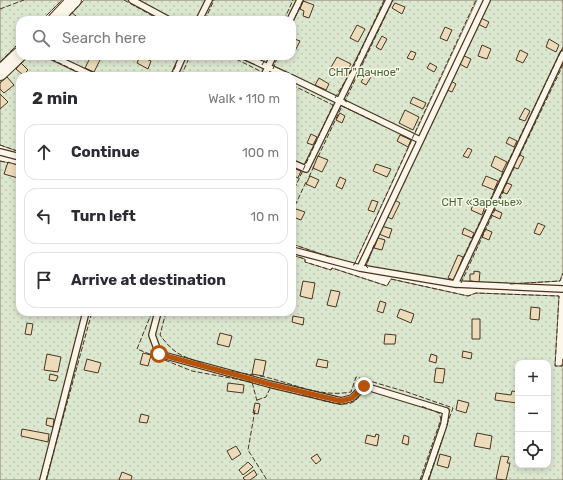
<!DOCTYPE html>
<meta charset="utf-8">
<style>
:root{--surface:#fff;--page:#f2f2f3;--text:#2b2b33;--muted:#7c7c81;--line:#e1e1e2}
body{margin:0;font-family:Rubik,sans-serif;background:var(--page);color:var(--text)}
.controls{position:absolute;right:12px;bottom:12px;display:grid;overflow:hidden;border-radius:8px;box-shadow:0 2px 6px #0003}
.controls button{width:36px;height:36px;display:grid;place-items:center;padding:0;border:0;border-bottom:1px solid var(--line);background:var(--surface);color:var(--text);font:20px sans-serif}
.stop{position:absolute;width:12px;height:12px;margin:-9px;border:3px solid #b45309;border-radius:50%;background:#fff}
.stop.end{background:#b45309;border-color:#fff;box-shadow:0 1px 4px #0008}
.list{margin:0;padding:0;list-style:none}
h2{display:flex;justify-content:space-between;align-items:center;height:52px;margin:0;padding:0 16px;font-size:17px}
h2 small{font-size:13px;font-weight:400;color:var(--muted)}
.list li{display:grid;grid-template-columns:26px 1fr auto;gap:12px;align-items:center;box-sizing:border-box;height:56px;margin:0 8px 8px;padding:0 8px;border:1px solid var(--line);border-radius:12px}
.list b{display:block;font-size:15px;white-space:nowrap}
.list em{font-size:13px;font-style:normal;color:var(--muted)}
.icon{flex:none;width:22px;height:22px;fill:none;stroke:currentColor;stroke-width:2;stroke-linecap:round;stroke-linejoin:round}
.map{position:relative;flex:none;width:563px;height:480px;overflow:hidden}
.search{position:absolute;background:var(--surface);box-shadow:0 2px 6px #0003;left:16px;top:16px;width:280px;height:44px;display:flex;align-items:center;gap:10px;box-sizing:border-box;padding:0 14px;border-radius:12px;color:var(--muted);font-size:15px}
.panel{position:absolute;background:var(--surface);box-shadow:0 2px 6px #0003;left:16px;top:72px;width:280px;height:244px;border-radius:12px}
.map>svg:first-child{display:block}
.garden{fill:url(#garden-dots);stroke:#887966;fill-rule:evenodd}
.building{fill:#ecdcbc;stroke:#4a3520}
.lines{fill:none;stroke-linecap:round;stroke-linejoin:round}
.service-casing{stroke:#4a3520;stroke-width:8}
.tertiary-casing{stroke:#4a3520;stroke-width:16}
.service{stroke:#fbf6e9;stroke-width:5.5}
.tertiary{stroke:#fbf6e9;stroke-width:14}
.fence{stroke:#4a3520;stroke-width:1;stroke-dasharray:5 2;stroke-linecap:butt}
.route{stroke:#b45309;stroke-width:5}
.labels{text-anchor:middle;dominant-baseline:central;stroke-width:3;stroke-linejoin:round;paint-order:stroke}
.park-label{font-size:11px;fill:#436837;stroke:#fbf6e9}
</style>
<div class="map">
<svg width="563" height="480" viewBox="0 0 563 480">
<defs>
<pattern id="garden-dots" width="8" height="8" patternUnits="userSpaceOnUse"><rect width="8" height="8" fill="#dce7d0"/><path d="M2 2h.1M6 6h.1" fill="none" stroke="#bec7b2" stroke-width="1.8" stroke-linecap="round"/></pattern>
</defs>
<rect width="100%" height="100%" fill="#fbf6e9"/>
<path class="garden" d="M0,0H62L42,20H20V42L0,62Z
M84,0H477L354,265L292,244V76H20V152L0,145V81L29,56H292V20H65Z
M486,0H563V273L560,281L491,285L461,283L368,269L366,266L397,190Z
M0,161L20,165V312H292V255L305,259V262L331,270L332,268L387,286L391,279L468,296L476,293L559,296L555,366H562L563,359V480H0ZM518,363H548V465H518Z"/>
<path class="building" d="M303,1L314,5L309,18L303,16L304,11L300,9Z
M395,3L405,7L402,14L392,8Z
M71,12L81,20H68L66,18Z
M481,18L489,22L486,28L478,24Z
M357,25L365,29L358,42L350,38Z
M445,27L452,30L447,41L440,38Z
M382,36L387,39L381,50L376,47Z
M292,38L300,41L295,51L292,49Z
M549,39L559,45L556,52L546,47Z
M482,45L491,49L487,59L478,56Z
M520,50L528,54L523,63L516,60Z
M411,51L416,53L413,60L407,58Z
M462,55L471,59L467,68L458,63Z
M91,56H102L94,72L85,68Z
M140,56L151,61L148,69L137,63Z
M337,57L351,64L344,76L330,69Z
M21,63L28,70L23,75L16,69Z
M430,63L437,67L434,72L427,68Z
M366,74L371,77L366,85L361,82Z
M7,77L14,85L4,93L0,89V83Z
M319,78L329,84L326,90L315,85Z
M451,81L456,84L452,92L447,90Z
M0,94L8,102L0,109Z
M413,97L426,103L423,109L410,103Z
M525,108L530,111L525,121L519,119Z
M405,110L419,117L413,130L399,123Z
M340,113L345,116L342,123L336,120Z
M311,134L317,137L313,145L307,143Z
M400,135L411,140L408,147L397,141Z
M509,137L517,141L514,147L506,143Z
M468,148L472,150L468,158L463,156Z
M518,154L524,157L518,169L513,167Z
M318,156L328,160L322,172L313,168Z
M495,156L507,162L502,172L491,166Z
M8,162L20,166L18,178L4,174Z
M376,164L391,169L387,177L373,171Z
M293,168L301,171L298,178L292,175Z
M310,176L319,180L315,188L306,184Z
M486,176L498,181L494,190L482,185Z
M340,177L346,180L342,189L336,186Z
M507,183L512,185L507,194L502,192Z
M393,199L400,203L392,219L385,216Z
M372,200L378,202L374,212L368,210Z
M474,202L485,206L482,215L471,210Z
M296,209L305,212L301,220L293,217Z
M493,209L502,213L500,219L491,215Z
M538,223L545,226L540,235L534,233Z
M381,226L392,229L389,238L379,234Z
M464,228L474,233L472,238L462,234Z
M485,229L492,232L489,240L482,237Z
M378,238L385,240L382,250L374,248Z
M458,255L463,257L454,280L448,278Z
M474,271L480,272L479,282L470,281V274H474Z
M303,281L315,283L312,299L300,296Z
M331,290L340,292L336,307L327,305Z
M380,301L386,303L383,313L377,311Z
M531,307L540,308L539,320L530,319Z
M400,309L414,314L411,323L397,317Z
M293,316L304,318L303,325L292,322Z
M472,319H480V339H472Z
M27,323L33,324L31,335L25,334Z
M220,333L232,336L229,347L217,344Z
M385,334L396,335L395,344H384Z
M463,351L472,353L471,359L462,357Z
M143,353L151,355L148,366L140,364Z
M47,354L61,357L58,372L44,370Z
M431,354L437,356L436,363L429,361Z
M87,359L101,363L98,373L84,370Z
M255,359L266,361L263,376L252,374Z
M318,359L328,361L327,368L316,366Z
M436,368L445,369L443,383L434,382Z
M50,374L58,376L56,381L49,380Z
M228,383L244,385L243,393L227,391Z
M512,391L518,392L517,403L495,400L496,393L511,395Z
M458,400L469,403L466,413L456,410Z
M255,403L260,404L258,414L253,413Z
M141,414L149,416L147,423L139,422Z
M47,418L54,419L53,427L46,425Z
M22,429L49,434L48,442L21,436Z
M477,433L492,436L490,449L474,446Z
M376,434L379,435L377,446L365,443L367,435L375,437Z
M404,435L409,437L408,445L402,443Z
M236,446L241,454L232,460L227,451Z
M317,454L321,460L316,464L311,458Z
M440,454L451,457L448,468L437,465Z
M501,456L509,457L507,463H510L506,480L496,479Z
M248,462L253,467L243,475L239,470Z
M254,470L257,475L250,480H245L243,478Z
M122,472L132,476L131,480H119Z"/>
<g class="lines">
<defs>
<path id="service" d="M132,0L169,20
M199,20L209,0
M290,20L300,0
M51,56L93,76
M244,56L287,76
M174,76L183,56
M264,76L273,56
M292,78L420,140
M0,152L20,157
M292,163L306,169L389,0
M292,250L360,268L455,284L563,289
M360,268L487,0
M455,284L563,54
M158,312L152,335L159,354L269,384L341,401L352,398L364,386L446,411L444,424L425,480
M43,480L86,312"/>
<path id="tertiary" d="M55,20L74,0
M0,73L20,54"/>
</defs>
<use href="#service" class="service-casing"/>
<use href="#tertiary" class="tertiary-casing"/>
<use href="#service" class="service"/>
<use href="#tertiary" class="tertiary"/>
<path class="fence" d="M124,0L160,20
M0,9L24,0
M42,20L62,0
M65,20L84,0
M205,20L214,0
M284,20L293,0
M292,24L303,0
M45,56L86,76
M230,56L260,71L257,76
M0,62L20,42
M20,64L29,56
M262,65L267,56
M273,69L278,56
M171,76L176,65
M181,76L190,56
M269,76V75L272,76
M292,85L333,105L292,194
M335,98L353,68L384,0
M347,102L345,101L393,0
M0,145L20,152
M318,157L342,106L380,124
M519,157L563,65
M0,161L10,163
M507,164L563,47
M309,177L314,166
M506,184L515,166
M292,212L306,182
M292,244L332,258
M292,255L305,259V262L331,270L332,268L387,286L391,279L468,296L476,293L559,296L555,366H562L563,359
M463,258L504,170
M353,265H354L476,0
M368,268L366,266L374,245
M461,283L504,190
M510,284L560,281L563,273
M152,312L137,349L192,371L252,382L257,401
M166,312L160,335C175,355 180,355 204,364
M229,371L254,375
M260,376C292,382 317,398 351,392L356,377L407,392L453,408L446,427
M302,394C314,398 339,407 351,403C361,399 359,391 372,390
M257,400L266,397L272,384
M255,410L248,450L267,480
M46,480L92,312
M420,480L441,419L439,413L421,406
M428,480L444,435"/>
</g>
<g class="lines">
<path class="route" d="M159,354L269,384L341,401L352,398L364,386"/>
</g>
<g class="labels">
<g class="park-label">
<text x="364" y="72">СНТ "Дачное"</text>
<text x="482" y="202">СНТ «Заречье»</text>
</g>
</g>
</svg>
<div class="controls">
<button>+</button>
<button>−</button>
<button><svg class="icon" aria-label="locate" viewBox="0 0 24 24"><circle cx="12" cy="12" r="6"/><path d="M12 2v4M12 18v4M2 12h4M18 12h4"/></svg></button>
</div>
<div class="stop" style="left:159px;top:354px"></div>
<div class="stop end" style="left:364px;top:386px"></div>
<div class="search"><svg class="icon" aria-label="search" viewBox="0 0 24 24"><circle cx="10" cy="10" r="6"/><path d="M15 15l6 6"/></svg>Search here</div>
<section class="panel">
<h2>2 min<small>Walk · 110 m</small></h2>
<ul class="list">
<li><svg class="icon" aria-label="ahead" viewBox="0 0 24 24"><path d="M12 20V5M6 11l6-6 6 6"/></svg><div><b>Continue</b></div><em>100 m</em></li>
<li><svg class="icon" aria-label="left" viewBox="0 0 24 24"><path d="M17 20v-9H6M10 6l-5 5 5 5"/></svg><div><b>Turn left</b></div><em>10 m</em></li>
<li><svg class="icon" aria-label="arrive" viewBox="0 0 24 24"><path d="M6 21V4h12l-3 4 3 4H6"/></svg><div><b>Arrive at destination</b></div></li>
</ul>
</section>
</div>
